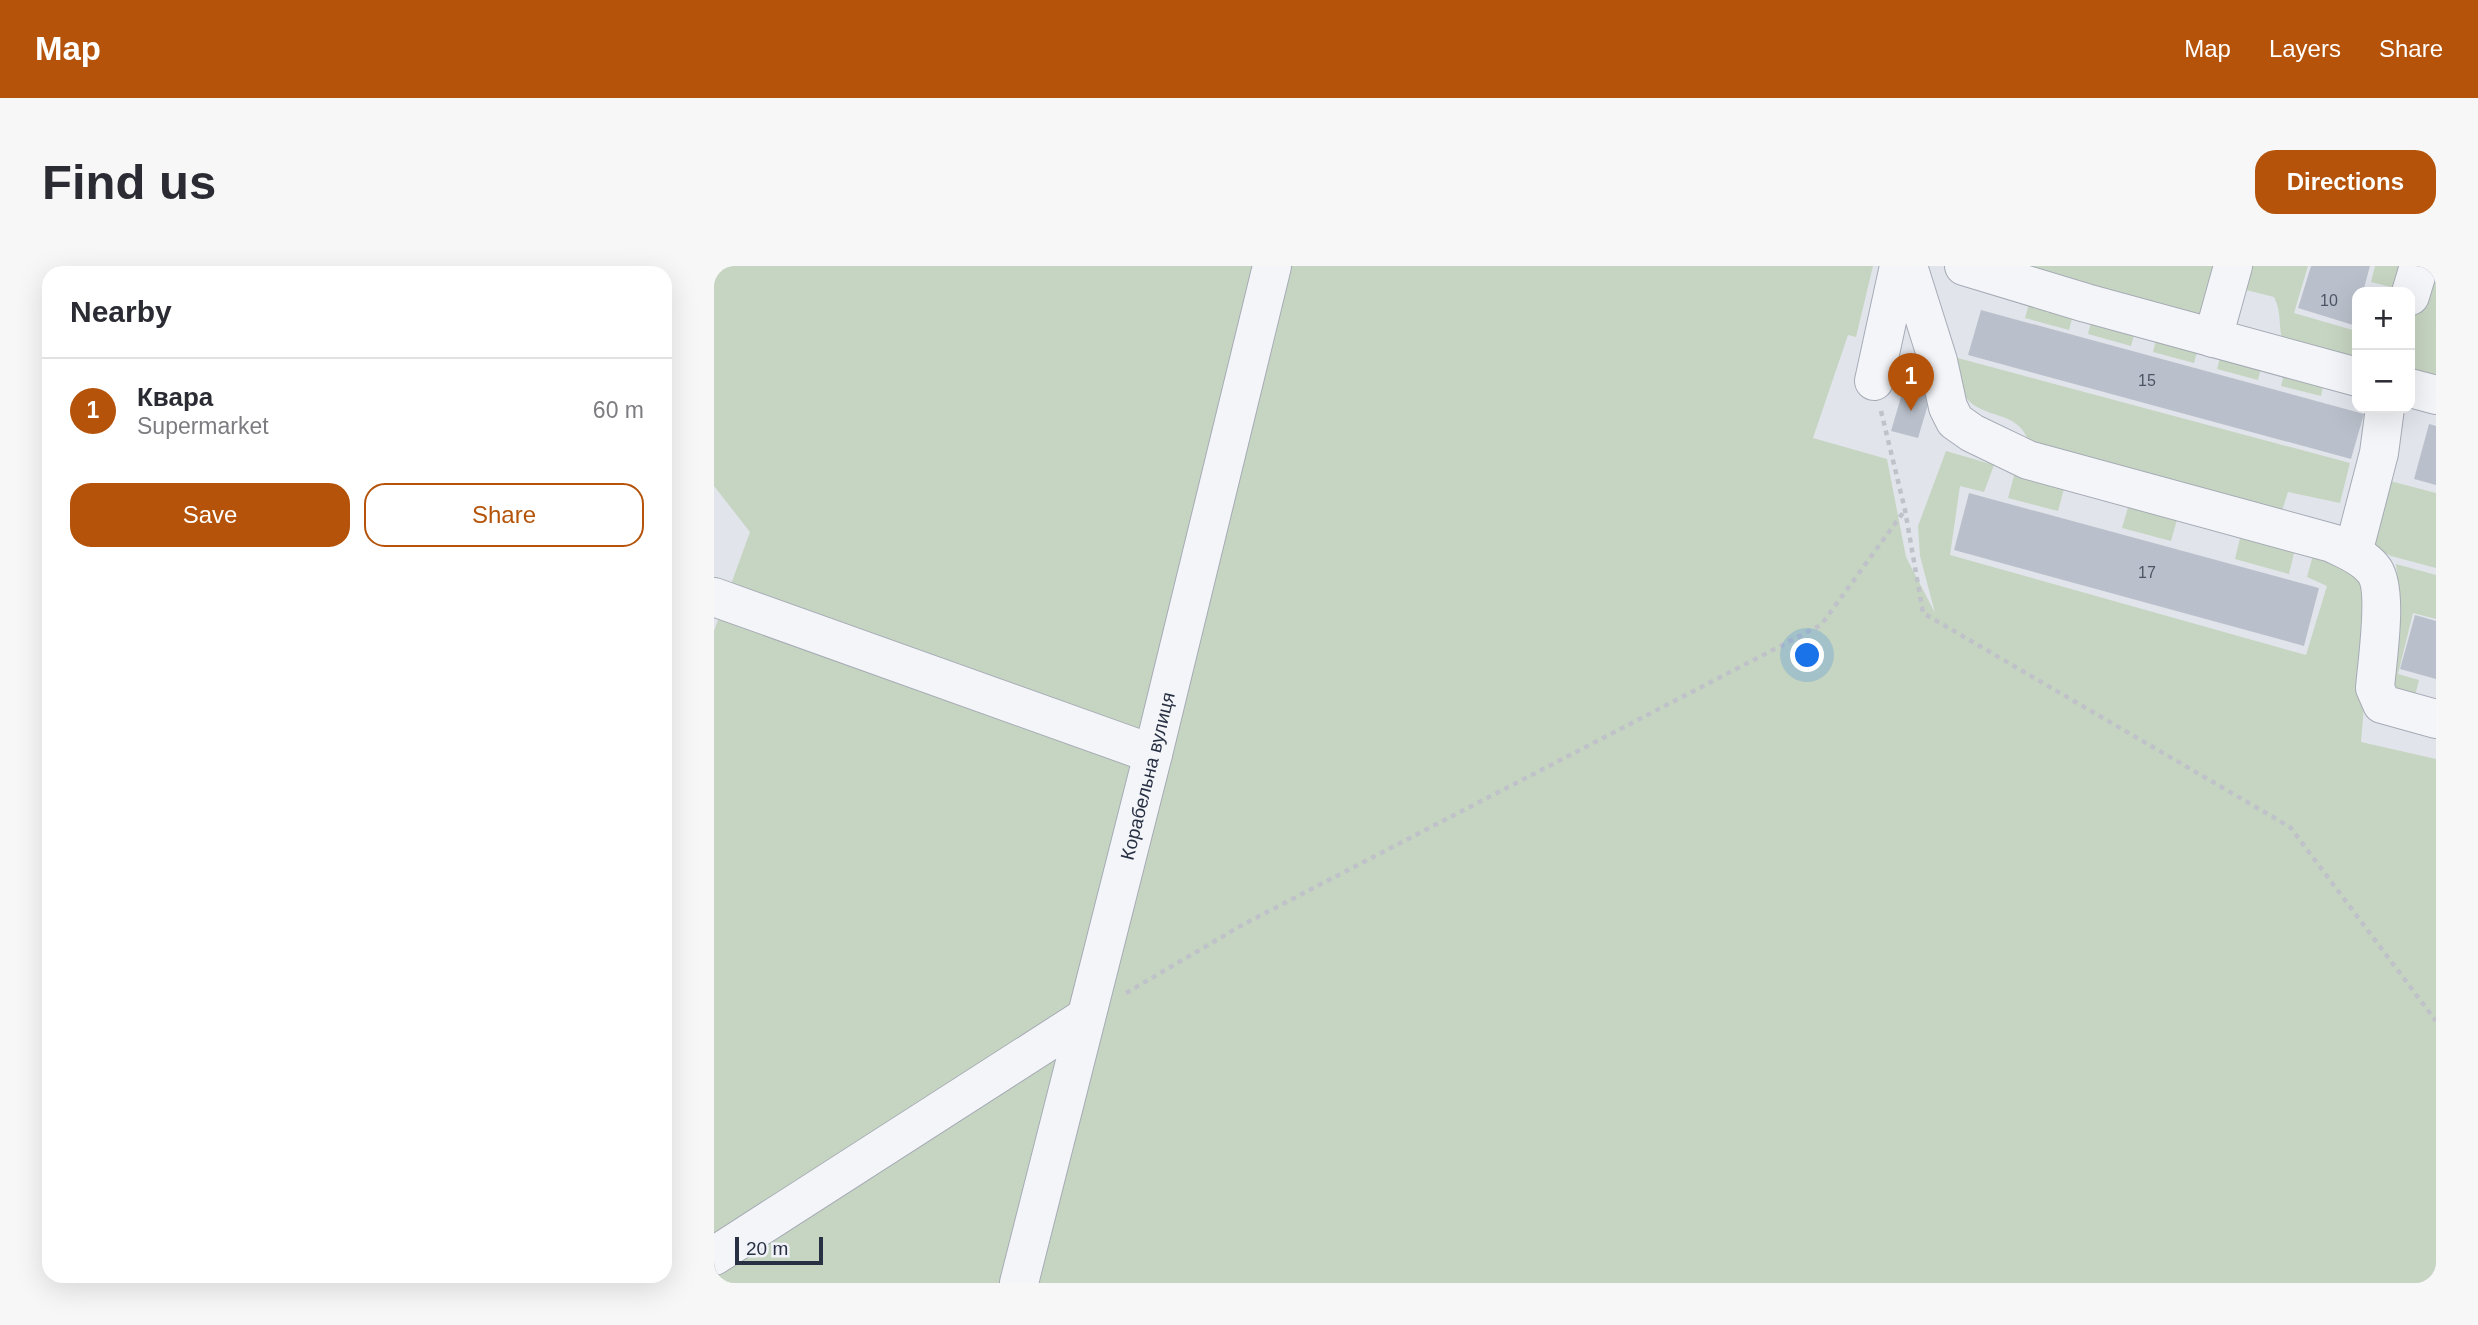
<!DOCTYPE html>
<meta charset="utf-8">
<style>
:root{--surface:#fff;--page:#f7f7f7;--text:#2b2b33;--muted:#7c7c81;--line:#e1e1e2;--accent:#b45309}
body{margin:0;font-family:Arial,sans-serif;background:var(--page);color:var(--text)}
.controls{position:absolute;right:21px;top:21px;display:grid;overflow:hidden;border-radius:14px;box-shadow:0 7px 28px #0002}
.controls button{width:63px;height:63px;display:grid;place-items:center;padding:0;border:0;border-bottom:2px solid var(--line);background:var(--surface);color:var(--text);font:35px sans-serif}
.scale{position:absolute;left:21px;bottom:18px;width:88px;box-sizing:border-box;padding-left:7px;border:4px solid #283144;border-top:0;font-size:19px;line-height:24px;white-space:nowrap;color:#283144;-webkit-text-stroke:5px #f1f3f8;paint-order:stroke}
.you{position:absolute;left:1094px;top:390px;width:24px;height:24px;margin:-18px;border:5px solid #fff;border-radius:50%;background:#1a73e8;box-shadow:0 0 0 10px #1a73e833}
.badge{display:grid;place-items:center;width:46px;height:46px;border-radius:50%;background:var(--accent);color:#fff;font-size:23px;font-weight:700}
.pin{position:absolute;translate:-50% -58px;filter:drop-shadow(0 2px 4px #0008)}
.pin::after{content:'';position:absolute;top:37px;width:24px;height:21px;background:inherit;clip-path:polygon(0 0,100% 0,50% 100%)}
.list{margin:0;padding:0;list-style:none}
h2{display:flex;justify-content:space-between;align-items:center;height:91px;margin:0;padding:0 28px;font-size:30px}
h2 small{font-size:23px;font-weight:400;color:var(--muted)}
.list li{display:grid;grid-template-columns:46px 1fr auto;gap:21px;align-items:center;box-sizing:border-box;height:105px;padding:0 28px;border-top:2px solid var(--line)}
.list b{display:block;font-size:26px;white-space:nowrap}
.list p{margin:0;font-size:23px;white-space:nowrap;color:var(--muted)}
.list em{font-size:23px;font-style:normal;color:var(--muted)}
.actions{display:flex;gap:14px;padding:21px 28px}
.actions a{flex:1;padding:16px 0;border:2px solid var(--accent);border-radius:21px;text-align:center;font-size:24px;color:var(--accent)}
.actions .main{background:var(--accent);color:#fff}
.map{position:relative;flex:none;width:1722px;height:1017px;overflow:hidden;border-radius:21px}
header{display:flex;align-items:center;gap:42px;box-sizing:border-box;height:98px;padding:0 35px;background:var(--accent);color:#fff}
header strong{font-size:33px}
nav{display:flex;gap:38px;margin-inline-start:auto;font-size:24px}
.intro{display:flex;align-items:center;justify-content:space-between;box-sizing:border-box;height:168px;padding:0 42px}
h1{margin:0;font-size:49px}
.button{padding:18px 32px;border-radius:21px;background:var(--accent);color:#fff;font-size:24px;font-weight:700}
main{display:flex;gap:42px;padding:0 42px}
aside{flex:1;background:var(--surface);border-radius:21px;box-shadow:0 7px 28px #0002}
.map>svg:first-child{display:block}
.green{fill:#c6d5c1}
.building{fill:#bac0cb}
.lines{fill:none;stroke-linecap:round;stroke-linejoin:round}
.minor-casing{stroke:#a6abb6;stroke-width:40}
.path{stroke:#bfc2c9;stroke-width:4.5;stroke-dasharray:5 5;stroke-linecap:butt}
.minor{stroke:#f4f5f8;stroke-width:38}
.labels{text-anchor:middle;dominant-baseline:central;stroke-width:7;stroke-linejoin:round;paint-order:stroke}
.number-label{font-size:16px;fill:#4c5566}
.street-label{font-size:19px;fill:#283144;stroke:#f1f3f8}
</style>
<header>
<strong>Map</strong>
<nav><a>Map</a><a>Layers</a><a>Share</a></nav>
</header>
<div class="intro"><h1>Find us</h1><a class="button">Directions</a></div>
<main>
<aside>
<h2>Nearby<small></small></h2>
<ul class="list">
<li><span class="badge">1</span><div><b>Квара</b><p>Supermarket</p></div><em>60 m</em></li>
</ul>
<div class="actions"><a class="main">Save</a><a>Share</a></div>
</aside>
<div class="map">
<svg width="1722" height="1017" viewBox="0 0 1722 1017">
<rect width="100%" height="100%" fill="#e1e4eb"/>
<path class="green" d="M0,0H1159L1142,71L1134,69L1099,172L1173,193L1192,291L1221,347L1206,290L1204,260L1232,185L1280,199L1270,226L1246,220L1236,289L1592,389L1613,320L1593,311L1599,289L1632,301L1659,331L1647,476L1722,493V1017H0V365L36,266L0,220Z
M1318,0H1512L1503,31L1476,57L1319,3Z
M1525,0H1594L1580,47L1642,65L1643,63V103L1569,78C1564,61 1568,46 1560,31L1524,22Z
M1661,0H1695L1689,24L1657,16Z
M1722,15V119L1706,112L1696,102C1696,73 1693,33 1722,15Z
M1317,31L1361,42L1355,64L1311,52Z
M1379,47L1423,59L1417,80L1374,68Z
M1444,65L1486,76L1480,97L1439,86Z
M1508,83L1549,94L1544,114L1503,103Z
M1240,91L1636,197L1626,237L1574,226L1566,251L1315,177C1305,142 1267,155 1250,129C1244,119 1243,102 1240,91Z
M1572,100L1611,111L1607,130L1567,120Z
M1301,206L1351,219L1344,245L1294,232Z
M1676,215L1722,227V302L1677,290L1658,280Z
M1415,238L1464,250L1457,275L1408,262Z
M1527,268L1581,283L1575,308L1521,293Z
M1682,298L1722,309V353L1699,347L1684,408L1705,414L1701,430L1675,422L1684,319Z"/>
<path class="building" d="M1597,0H1656L1649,26H1643V45L1639,59L1584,42Z
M1267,44L1650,148L1637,193L1254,89Z
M1192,114L1219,122L1204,172L1177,165Z
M1715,158L1722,160V219L1700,213Z
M1255,227L1605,322L1590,380L1240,284Z
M1701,349L1722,355V413L1686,403Z"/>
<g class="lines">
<defs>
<g id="minor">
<path d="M1194,0L1224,95L1234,141L1241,155L1258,167L1314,194L1618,277C1632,284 1649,290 1659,303C1675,321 1663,396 1661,422L1668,438L1722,453"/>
<path d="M1250,0L1372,37L1643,111"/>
<path d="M1696,30L1705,0"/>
<path d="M1499,72L1519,0"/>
<path d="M1160,115L1185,0"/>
<path d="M1696,122L1722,129"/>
<path d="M1639,287L1665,187L1671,142"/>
<path d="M0,331L439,488"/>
<path d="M0,990L372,751"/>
<path id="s1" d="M305,1017L439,488L558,0"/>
</g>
</defs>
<use href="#minor" class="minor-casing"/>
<path class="path" d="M1649,25L1655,26
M1167,145L1191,244L1209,347L1576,561L1722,755
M412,727L530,658L1107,359L1191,244"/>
<use href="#minor" class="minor"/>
</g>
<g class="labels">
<g class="number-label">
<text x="1615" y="34">10</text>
<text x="1433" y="114">15</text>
<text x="1433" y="306">17</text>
</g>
<g class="street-label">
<text stroke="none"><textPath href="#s1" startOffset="523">Корабельна вулиця</textPath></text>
</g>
</g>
</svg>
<div class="controls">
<button>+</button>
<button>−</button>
</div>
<div class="scale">20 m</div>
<div class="you"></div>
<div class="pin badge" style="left:1197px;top:145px">1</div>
</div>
</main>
